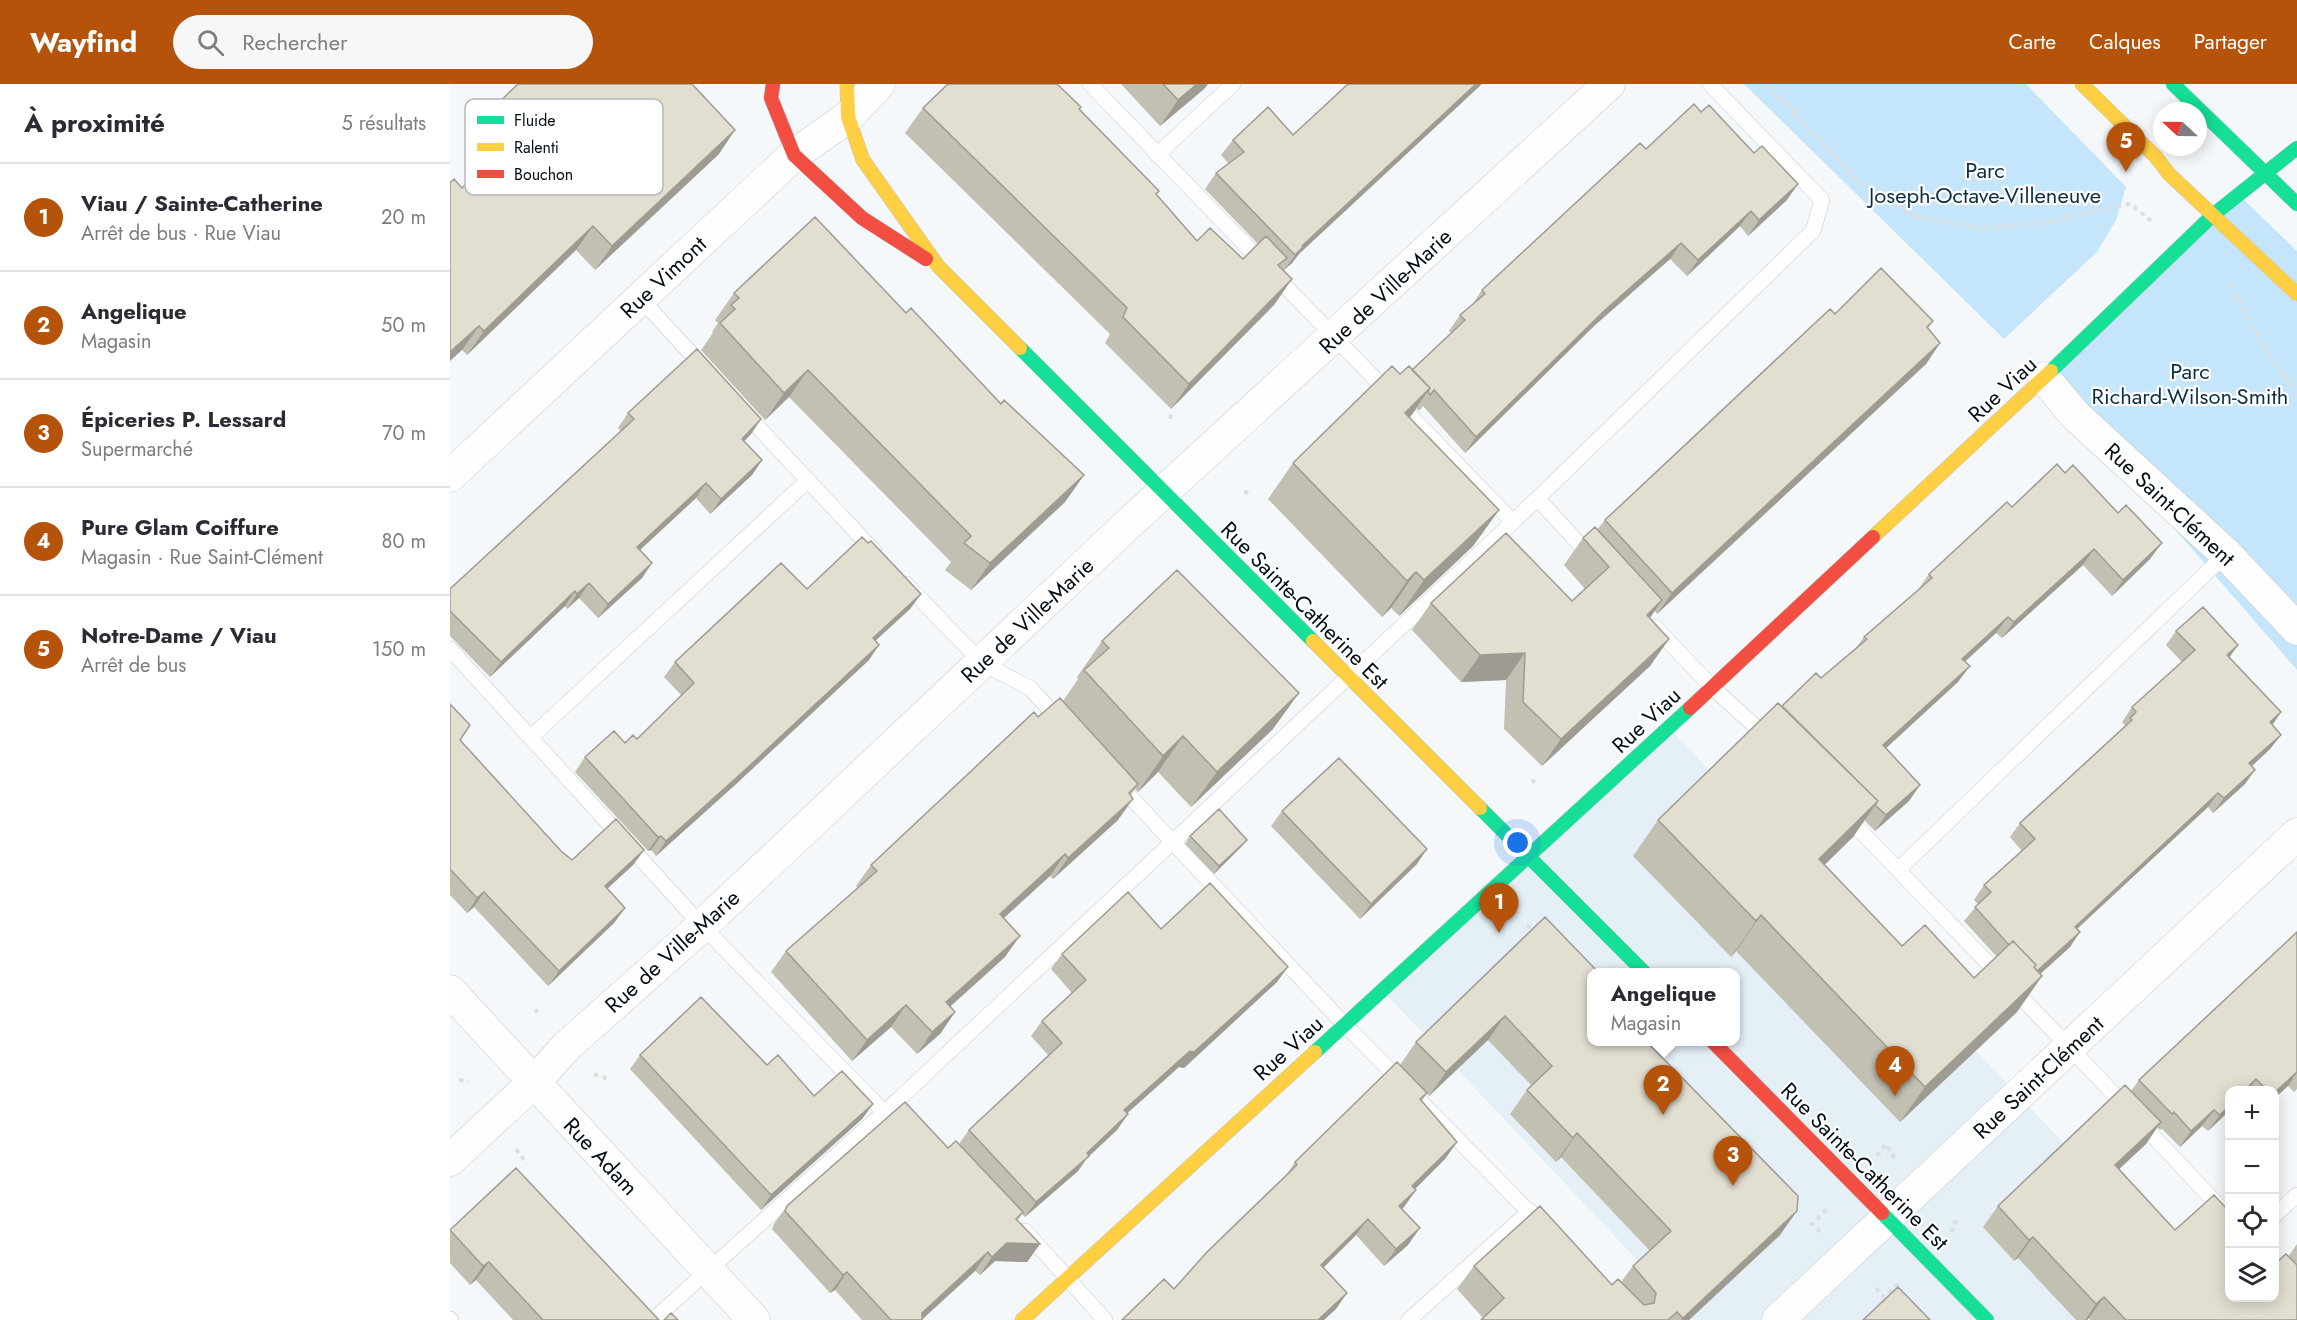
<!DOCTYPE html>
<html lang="fr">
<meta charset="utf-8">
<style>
:root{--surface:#fff;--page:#f7f7f7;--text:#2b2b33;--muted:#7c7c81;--line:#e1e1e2;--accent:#b45309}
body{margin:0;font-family:Jost,sans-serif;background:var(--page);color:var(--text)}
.controls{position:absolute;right:18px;bottom:18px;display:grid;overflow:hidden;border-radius:12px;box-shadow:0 3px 15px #0003}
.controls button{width:54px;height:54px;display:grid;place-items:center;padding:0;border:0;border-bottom:2px solid var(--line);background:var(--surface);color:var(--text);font:30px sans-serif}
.compass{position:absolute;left:1703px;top:18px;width:54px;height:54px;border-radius:50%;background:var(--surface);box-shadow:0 3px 15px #0003;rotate:292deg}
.you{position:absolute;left:1068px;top:759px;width:21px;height:21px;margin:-15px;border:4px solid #fff;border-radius:50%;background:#1a73e8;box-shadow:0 0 0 9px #1a73e833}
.badge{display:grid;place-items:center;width:39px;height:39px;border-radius:50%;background:var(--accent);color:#fff;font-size:20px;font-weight:700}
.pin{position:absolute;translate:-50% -50px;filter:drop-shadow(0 2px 3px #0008)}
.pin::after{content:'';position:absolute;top:32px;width:21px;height:18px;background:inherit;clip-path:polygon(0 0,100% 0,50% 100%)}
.popup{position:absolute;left:1137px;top:884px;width:153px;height:78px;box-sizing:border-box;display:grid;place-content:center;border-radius:12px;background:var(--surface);filter:drop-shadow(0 2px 4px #0005);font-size:20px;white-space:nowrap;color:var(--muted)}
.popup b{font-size:22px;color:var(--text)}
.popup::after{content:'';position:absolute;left:50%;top:100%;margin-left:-12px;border:12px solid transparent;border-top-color:var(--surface)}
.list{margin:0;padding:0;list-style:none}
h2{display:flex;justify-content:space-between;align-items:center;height:78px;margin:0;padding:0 24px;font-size:26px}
h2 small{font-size:20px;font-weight:400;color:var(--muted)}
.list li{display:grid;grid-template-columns:39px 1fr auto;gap:18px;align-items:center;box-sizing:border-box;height:108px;padding:0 24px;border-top:2px solid var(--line)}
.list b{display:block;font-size:22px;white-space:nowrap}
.list p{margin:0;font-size:20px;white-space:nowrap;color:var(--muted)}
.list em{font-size:20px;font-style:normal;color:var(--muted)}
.icon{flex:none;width:33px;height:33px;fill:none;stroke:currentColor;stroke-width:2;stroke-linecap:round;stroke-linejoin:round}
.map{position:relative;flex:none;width:1847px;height:1236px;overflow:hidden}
header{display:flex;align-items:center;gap:36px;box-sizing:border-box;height:84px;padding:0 30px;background:var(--accent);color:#fff}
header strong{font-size:28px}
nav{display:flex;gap:33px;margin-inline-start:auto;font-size:21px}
.search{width:420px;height:54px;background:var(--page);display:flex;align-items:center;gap:15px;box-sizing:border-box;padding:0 21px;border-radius:33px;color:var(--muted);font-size:22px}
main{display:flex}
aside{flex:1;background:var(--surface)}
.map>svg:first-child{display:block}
.built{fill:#e4eff6;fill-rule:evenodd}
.green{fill:#c5e5fa}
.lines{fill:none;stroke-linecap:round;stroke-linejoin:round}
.lane-casing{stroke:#c3cad0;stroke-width:16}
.street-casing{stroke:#c3cad0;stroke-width:33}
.fast-casing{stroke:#c3cad0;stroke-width:15}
.slow-casing{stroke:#c3cad0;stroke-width:15}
.jam-casing{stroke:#c3cad0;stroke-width:15}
.path{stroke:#dddedf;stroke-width:4;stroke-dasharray:4.5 4.5;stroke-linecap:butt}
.lane{stroke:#fefefe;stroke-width:15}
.street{stroke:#fefefe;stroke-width:32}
.fast{stroke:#16e098;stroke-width:14}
.slow{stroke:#ffcf43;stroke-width:14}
.jam{stroke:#f24e42;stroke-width:14}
.wall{fill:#c2bfb3}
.shaded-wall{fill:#9e9b92}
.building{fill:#e2ded0;stroke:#9e9b92;stroke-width:1.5}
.labels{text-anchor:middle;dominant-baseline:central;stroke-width:4.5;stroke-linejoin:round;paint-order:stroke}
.park-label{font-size:22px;fill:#0c2f41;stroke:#fff}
.street-label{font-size:22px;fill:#030d15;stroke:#fff}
.key{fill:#fff;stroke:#b3b6b9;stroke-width:1.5}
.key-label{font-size:16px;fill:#030d15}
</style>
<header>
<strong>Wayfind</strong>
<div class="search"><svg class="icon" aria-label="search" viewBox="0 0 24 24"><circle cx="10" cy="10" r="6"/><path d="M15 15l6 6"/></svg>Rechercher</div>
<nav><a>Carte</a><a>Calques</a><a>Partager</a></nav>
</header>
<main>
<aside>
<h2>À proximité<small>5 résultats</small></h2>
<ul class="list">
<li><span class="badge">1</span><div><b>Viau / Sainte-Catherine</b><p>Arrêt de bus · Rue Viau</p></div><em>20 m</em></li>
<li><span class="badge">2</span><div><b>Angelique</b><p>Magasin</p></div><em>50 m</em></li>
<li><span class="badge">3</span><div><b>Épiceries P. Lessard</b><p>Supermarché</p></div><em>70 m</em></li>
<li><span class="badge">4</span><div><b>Pure Glam Coiffure</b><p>Magasin · Rue Saint-Clément</p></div><em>80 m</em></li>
<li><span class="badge">5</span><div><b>Notre-Dame / Viau</b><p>Arrêt de bus</p></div><em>150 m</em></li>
</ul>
</aside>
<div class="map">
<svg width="1847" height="1236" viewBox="0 0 1847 1236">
<rect width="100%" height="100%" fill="#f5f8fa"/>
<path class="built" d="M1219,644L1782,1236H1244L933,907ZM1141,888H1285V958H1141Z"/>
<path class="green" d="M1294,0H1576L1676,103L1666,136L1647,168L1554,255Z
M1790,112L1847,167V586L1594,294Z"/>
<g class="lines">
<defs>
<path id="lane" d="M640,0L1063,438
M707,71L783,0
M190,214L255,285
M293,327L424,467
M1088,415L1142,474
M456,500L532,579L580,604L611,638
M1205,543L1262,603L1318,654
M0,565L252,842L434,1028
M81,653L357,397
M670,702L895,941L1094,1143
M1395,731L1643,988L1780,1134
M1449,785L1776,470
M1824,1132L1847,1111
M575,1147L655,1236
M0,1235L1,1236
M203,1236L450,1014L1063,438L1363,147L1372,116L1260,0
M959,1236L1080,1127"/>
<path id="street" d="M1594,294L1625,331L1776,470L1847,545
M0,392L344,71L398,33L429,0
M0,907L304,1236
M0,1076L85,997L117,962L252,842L675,443L1159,0
M1328,1236L1847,750"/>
<path id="fast" d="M1723,0L1847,120
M570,264L863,557
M1601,287L1763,131L1847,64
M1030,724L1194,888
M865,968L1240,624
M1432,1129L1537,1236"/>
<path id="slow" d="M397,0L398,33L413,76L488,182L570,264
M1632,0L1706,73L1719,90L1847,210
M1423,453L1601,287
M863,557L1030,724
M572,1236L865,968"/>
<path id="jam" d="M323,0L321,14L344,71L412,134L476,175
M1240,624L1423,453
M1263,958L1432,1129"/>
</defs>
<use href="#lane" class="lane-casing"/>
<use href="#street" class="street-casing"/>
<use href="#fast" class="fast-casing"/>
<use href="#slow" class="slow-casing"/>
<use href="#jam" class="jam-casing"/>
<path class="path" d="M1317,0L1407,96L1464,132L1529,144L1583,140L1680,120L1704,139
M1780,200L1812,260L1847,309
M720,335L721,329
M794,408L800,409
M1083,695L1084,703
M1079,845V836
M85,929L89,923
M144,990L158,995
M9,996L19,997
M66,1065L77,1080
M1427,1072L1436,1060L1446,1077
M1370,1148L1362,1140L1376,1126
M1501,1148L1506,1139L1501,1135
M1426,1204L1434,1213L1449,1199"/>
<use href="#lane" class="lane"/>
<use href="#street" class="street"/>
<use href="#fast" class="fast"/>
<use href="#slow" class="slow"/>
<use href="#jam" class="jam"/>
</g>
<path class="wall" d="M671,0H758L754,5L710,42Z
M818,23L849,170L842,179L834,186L842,195L824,221L721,325L655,259L660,250L455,49L473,24L630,25L709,107L706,111L747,157L793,175L808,160L755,105L766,89L779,80L771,71L783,56Z
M38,29L269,70L145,186L126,166L17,271L12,266V104L41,74L21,52Z
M1196,65L1337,116L1298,152L1290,142L1237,192L1220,175L1144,242L1015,369L973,322L969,327L967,324L960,334L1049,426L1023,462L949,532L941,524L932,533L818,415L843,379L950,290L962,286L1001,249L999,247L1010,231L1022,221L1032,206Z
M284,209L456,229L551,320L634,391L615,418L521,506L495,486L501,478L339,313L315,336L251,266L263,249L262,248L268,239L265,236Z
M1385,230L1483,237L1478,244L1490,259L1476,280L1207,530L1205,527L1200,534L1219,555L1200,582L1092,682L1054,645L1056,596L1011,598L962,546L981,519L1122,517L1135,505L1114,481L1133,454L1147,446L1155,436Z
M178,329L311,335L301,350L294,357L312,376L302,391L260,430L246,414L190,466L202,479L192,494L148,534L129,514L117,525L115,522L40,593L0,552V505L171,347L168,344Z
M1562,423L1700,475L1662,512L1633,481L1552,554L1546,549L1515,578L1508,598L1436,664L1470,701L1459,717L1425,747L1414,736L1403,753L1374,781L1452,862L1524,894L1547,873L1514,837L1528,820L1524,816L1534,801L1572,767L1560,753L1570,739L1672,645L1675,641L1672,638L1682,623L1732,578L1716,561L1726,547L1788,561L1779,574L1831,628L1822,641L1831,651L1820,665L1802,682L1795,700L1763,729L1758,723L1627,845L1620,863L1590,890L1592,892L1567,928L1450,1038L1286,867L1281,873L1183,772L1208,736L1371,594L1406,564L1414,553L1468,506L1479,490Z
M357,505L471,510L460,525L425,557L419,576L285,701L206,772L201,766L198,767L125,688L135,673L187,655L232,612L214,593L225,578Z
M652,557L823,645L741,723L708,688L688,708L685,705L681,711L668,736L603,795L600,792L554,834L555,873L499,923L505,928L490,950L467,970L441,943L402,977L321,888L336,867L408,804L406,802L421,781L588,633L613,617L628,595L627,593Z
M0,620L10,656L111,767L122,776L194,766L183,781L157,805L175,824L164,839L98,902L24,823L17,829L0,811Z
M832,727L967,780L910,835L821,742Z
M740,752L797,756L791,763L764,790L735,760Z
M1095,833L1141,957L1330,1151L1239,1236H1031L1033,1234L1007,1205L1024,1182L1162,1201L1171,1198L1183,1182L1200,1167L1111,1073L1106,1078L1060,1030L1077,1006L1081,1001L1038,956L979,1012L977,1009L972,1017L1007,1058L995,1075L965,1105L966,1106L952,1125L958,1161L934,1182L906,1151L873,1184L886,1225L724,1205L835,1093L845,1078L950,981L966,958Z
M711,845L827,898L734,984L729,983L677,1029L678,1030L667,1046L637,1074L628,1087L575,1133L572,1130L567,1137L590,1160L577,1178L545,1177L530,1191L525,1187L472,1236H412L385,1206L380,1209L322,1145L324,1140L337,1122L509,1060L519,1046L598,971L581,952L592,937L622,909L601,885L612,870Z
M1847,848V1005L1844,1008L1838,1002L1824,1006H1779V1027L1758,1047L1752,1042L1730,1063L1712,1045L1710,1046L1707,1043L1696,1060L1669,1085L1725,1146L1828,1177L1838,1173L1847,1160V1236H1640L1639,1234L1637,1236H1626L1568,1174L1564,1177L1533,1143L1548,1122L1681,1007L1689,996Z
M190,971L317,981L364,1012L423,1020L412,1035L311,1126L180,985Z
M0,1146L209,1236H63L26,1196L20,1201L0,1179Z"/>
<path class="shaded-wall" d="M747,0H758L754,5L710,42L728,16Z
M1026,0H1032L849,170L842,179L834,186L852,162Z
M285,46L269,70L145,186L162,162Z
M1348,100L1337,116L1298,152L1309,136Z
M1301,127L1290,142L1237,192L1248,176Z
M143,142L126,166L17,271L34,247Z
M1231,159L1220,175L1144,242L1015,369L1026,353L1155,226Z
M842,195L824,221L721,325L739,300Z
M29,242L12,266L0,277V268Z
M1490,259L1476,280L1207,530L1222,509Z
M358,286L339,313L315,336L334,309Z
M980,304L955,340V329Z
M311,335L301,350L282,370L292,355Z
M312,376L302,391L260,430L271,415Z
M634,391L615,418L521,506L540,479Z
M256,399L246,414L177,478L187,463Z
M1049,426L1023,462L949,532L974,496Z
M1712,459L1700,475L1662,512L1673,496Z
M1644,465L1633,481L1552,554L1564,538Z
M202,479L192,494L148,534L158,520Z
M966,488L941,524L932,533L957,497Z
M139,499L129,514L117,525L127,510Z
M125,507L115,522L40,593L51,578Z
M471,510L460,525L412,569L423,554Z
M1212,516L1193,544L1197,531Z
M1558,533L1546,549L1501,590L1512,575Z
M1219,555L1200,582L1092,682L1111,655Z
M429,561L419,576L285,701L206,772L216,757Z
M1788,561L1778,575L1777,571Z
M1075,569L1056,596L1011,598L1030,571Z
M1520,582L1508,598L1422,677L1433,661Z
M849,609L823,645L741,723L767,688Z
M1831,628L1821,643L1820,638Z
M1831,651L1820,665L1789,694L1799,679Z
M733,652L708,688L688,708L713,672Z
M1805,686L1795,700L1763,729L1774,714Z
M1470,701L1459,717L1425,747L1436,731Z
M1768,709L1758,723L1614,857L1625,843Z
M683,715L668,736L603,795L618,774Z
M1428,717L1403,753L1344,811L1369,775Z
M211,752L201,766L198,767L208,753Z
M797,756L791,763L764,790L769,782Z
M977,765L967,780L910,835L921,820Z
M194,766L183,781L144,817L155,802Z
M615,770L600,792L535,851L550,830Z
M34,808L24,823L17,829L27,814Z
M175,824L164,839L98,902L109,887Z
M1311,831L1286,867L1281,873L1306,837Z
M1630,848L1620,863L1575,904L1585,889Z
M570,852L555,873L481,940L496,918Z
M838,883L827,898L734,984L729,983L663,1042L674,1026L740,967Z
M1592,892L1567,928L1450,1038L1475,1003Z
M456,921L441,943L402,977L417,956Z
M505,928L490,950L467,970L482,948Z
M1055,932L1038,956L979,1012L996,988Z
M1847,988L1838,1002L1824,1015V1009Z
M1806,995L1799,1006H1795Z
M423,1020L412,1035L311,1126L321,1111Z
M1779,1022V1027L1758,1047L1770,1031Z
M1764,1026L1752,1042L1730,1063L1741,1047Z
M678,1030L667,1046L637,1074L628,1087L575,1133L586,1118Z
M1711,1038L1696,1060L1650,1103L1665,1081Z
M1127,1049L1111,1073L1106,1078L1123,1054Z
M1007,1058L995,1075L951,1119L962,1102Z
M966,1106L954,1123L938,1139L949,1122Z
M1347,1127L1330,1151L1239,1236H1231Z
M918,1135L906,1151L859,1198L871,1181Z
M970,1144L958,1161L934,1182L946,1165Z
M1583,1153L1568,1174L1564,1177L1579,1156Z
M557,1159L590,1160L577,1178L545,1177L530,1191L542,1173Z
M538,1168L525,1187L471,1236L472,1229Z
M39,1178L26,1196L20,1201L33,1182Z
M397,1188L385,1206L380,1209L393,1191Z
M897,1209L886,1225L874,1236H868Z
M1654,1213L1639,1234L1637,1236H1635L1646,1220Z"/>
<path class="building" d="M68,0H242L285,46L162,162L143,142L34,247L29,242L0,268V99L4,95L12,104L62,54L38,29Z
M498,0H607L631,23L629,25L709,107L706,110L747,157L760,144L793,175L816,152L837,174L828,181L842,195L739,300L673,233L677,224L473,24Z
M713,0H747L728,16Z
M898,0H1026L852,162L853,163L845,171L766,89L794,68L783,56L818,23L843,51Z
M1244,20L1251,28L1259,21L1304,69L1312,62L1348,100L1309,136L1301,127L1248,176L1231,159L1155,226L1026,353L984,306L980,311L978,308L980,304L962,286L1015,236L1010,231L1035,210L1032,206L1190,59L1196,65Z
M365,133L456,229L461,224L551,320L554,316L634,391L540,479L514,459L521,452L358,286L334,309L270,239L285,225L281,221L289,214L284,209Z
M1431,184L1483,237L1477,243L1490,259L1222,509L1155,436L1380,225L1385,230Z
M247,265L311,335L292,355L312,376L271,415L256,399L187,463L202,479L158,520L139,499L127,510L125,507L51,578L0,527V505L184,335L178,329Z
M942,282L950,290L959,282L980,304L955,329L1049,426L974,496L966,488L957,497L843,379Z
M1607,380L1615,389L1623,381L1668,429L1676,421L1712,459L1673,496L1644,465L1564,538L1558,533L1512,575L1520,582L1433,661L1470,701L1436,731L1425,721L1428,717L1332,622L1366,589L1371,594L1417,555L1414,553L1482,494L1479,490L1557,418L1562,423Z
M1145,443L1212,516L1197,531L1219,555L1111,655L1073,618L1075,569L1030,571L981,519L1056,449L1122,517L1159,483L1133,454Z
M412,453L418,459L421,457L471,510L423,554L429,561L295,686L216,757L211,752L208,753L135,673L164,647L175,659L183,651L187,655L244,599L225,578L331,479L357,505Z
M727,486L849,609L767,688L733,652L713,672L634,586L659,564L652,557Z
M1753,523L1788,561L1777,571L1831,628L1820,638L1831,651L1799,679L1805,686L1774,714L1768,709L1625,843L1630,848L1587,887L1584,883L1586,881L1563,857L1559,861L1525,823L1541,808L1534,801L1585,755L1570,739L1682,636L1680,634L1686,628L1682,623L1745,566L1726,547Z
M610,614L688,700L679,709L683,715L618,774L615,770L550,830L570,852L496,918L505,928L482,948L456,921L417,956L336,867L427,787L421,781L584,628L588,633Z
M1328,619L1428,717L1369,775L1452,862L1475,841L1524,894L1563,857L1586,881L1584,883L1592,892L1475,1003L1311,831L1306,837L1208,736Z
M0,620L20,641L10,656L111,767L122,776L166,735L194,766L155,802L175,824L109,887L34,808L27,814L0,785Z
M889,674L977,765L921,820L832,727Z
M769,725L797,756L769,782L740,752Z
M760,799L838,883L744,968L740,967L674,1026L678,1030L637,1069L639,1072L586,1118L519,1046L612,959L592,937L636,896L612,870L678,808L711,845Z
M1095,833L1148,888H1141V957H1196L1348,1112L1347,1127L1233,1234L1227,1228L1218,1236H1031L1054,1214L1024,1182L1090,1122L1162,1201L1168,1195L1194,1221L1204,1219L1206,1209L1183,1182L1221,1147L1127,1049L1123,1054L1077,1006L1102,982L1055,932L996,988L966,958Z
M1847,848V988L1824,1009V1006H1817L1806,995L1795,1006H1779V1022L1770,1031L1764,1026L1741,1047L1724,1028L1722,1030L1689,996Z
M251,913L317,981L328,971L364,1012L392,987L423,1020L321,1111L190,971Z
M947,978L977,1009L970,1015L1007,1058L962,1102L966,1106L949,1122L970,1144L946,1165L918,1135L871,1181L897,1209L868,1236H672L714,1195L724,1205L757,1168L847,1081L845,1078Z
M1675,1001L1711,1038L1665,1081L1725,1146L1764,1111L1779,1127V1214H1824V1173L1828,1177L1836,1170L1847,1181V1236H1676L1654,1213L1646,1220L1583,1153L1579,1156L1548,1122Z
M455,1018L498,1064L506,1057L573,1128L566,1135L590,1160L557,1159L542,1173L538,1168L472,1229V1236H441L397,1188L393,1191L335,1127L337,1122Z
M66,1084L209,1236H93L39,1178L33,1182L0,1146Z
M1448,1203L1480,1236H1413Z
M221,1229L228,1236H214Z"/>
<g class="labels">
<g class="park-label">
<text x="1535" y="86">Parc<tspan x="1535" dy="25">Joseph-Octave-Villeneuve</tspan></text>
<text x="1740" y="287">Parc<tspan x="1740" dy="25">Richard-Wilson-Smith</tspan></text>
</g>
<g class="street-label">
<text transform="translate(213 193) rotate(-43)">Rue Vimont</text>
<text transform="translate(935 207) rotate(-43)">Rue de Ville-Marie</text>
<text transform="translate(1552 305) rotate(-43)">Rue Viau</text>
<text transform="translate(1720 420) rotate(43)">Rue Saint-Clément</text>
<text transform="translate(855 521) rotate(45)">Rue Sainte-Catherine Est</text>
<text transform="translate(577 536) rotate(-43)">Rue de Ville-Marie</text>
<text transform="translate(1196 636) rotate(-43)">Rue Viau</text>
<text transform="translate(222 867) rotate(-42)">Rue de Ville-Marie</text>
<text transform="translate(838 964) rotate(-42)">Rue Viau</text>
<text transform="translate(1588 993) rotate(-43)">Rue Saint-Clément</text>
<text transform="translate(151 1072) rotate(47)">Rue Adam</text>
<text transform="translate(1415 1082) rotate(45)">Rue Sainte-Catherine Est</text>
</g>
</g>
<rect x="15" y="15" width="198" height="96" rx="9" class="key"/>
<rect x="27" y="32" width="27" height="8" fill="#16e098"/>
<rect x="27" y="59" width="27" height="8" fill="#ffcf43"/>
<rect x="27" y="86" width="27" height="8" fill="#f24e42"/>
<g class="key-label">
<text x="64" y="42">Fluide</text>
<text x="64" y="69">Ralenti</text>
<text x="64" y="96">Bouchon</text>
</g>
</svg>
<div class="controls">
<button>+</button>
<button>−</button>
<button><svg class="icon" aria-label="locate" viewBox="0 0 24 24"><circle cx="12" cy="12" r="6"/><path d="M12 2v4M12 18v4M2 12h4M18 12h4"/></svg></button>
<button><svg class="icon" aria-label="layers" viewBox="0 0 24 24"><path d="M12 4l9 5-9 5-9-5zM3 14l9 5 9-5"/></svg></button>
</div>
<svg class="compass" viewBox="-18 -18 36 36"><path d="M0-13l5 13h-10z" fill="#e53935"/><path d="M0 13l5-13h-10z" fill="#7c7c81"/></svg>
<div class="you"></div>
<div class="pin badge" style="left:1049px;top:849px">1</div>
<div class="pin badge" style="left:1213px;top:1031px">2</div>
<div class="popup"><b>Angelique</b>Magasin</div>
<div class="pin badge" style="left:1283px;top:1102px">3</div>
<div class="pin badge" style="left:1445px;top:1012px">4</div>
<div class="pin badge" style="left:1676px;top:88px">5</div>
</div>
</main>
